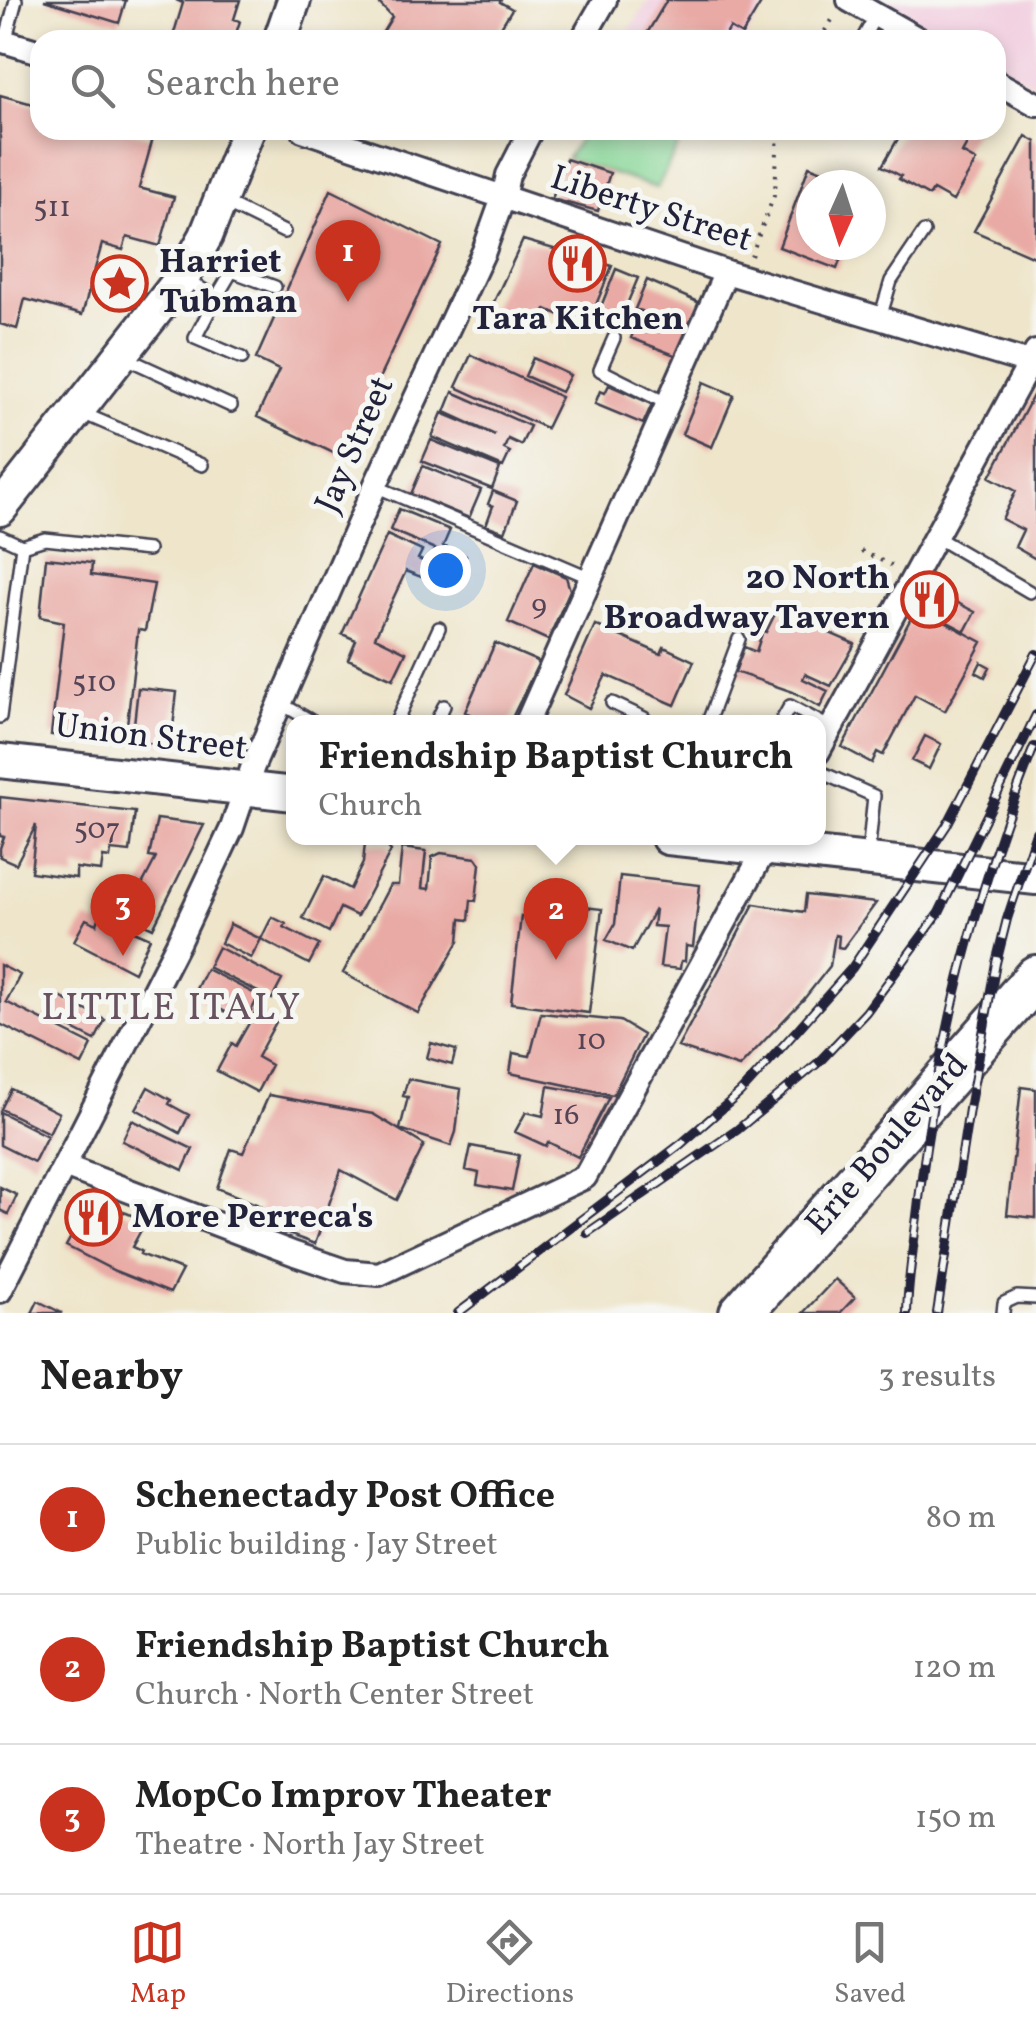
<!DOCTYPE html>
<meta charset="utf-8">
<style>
:root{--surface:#fff;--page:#f6f6f6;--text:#222;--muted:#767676;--line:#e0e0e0;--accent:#c8321e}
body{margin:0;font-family:Vollkorn,serif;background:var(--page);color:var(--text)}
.compass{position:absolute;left:796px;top:170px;width:90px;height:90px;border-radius:50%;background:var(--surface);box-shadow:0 5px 15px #0003;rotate:183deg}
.you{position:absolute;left:445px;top:570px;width:35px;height:35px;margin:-25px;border:8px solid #fff;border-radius:50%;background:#1a73e8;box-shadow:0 0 0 15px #1a73e833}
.badge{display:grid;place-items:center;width:65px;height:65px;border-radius:50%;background:var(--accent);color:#fff;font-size:32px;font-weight:700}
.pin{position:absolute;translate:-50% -82px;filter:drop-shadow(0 2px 5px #0008)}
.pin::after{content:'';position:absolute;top:52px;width:35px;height:30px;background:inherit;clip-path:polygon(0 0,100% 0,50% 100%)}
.popup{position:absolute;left:286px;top:715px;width:540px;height:130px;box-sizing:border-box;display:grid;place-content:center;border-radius:20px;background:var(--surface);filter:drop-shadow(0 2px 8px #0005);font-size:32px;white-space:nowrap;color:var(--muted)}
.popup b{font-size:38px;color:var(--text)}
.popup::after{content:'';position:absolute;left:50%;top:100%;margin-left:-20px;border:20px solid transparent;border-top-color:var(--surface)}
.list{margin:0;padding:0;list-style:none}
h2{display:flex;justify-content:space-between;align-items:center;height:130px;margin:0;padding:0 40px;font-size:42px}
h2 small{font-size:32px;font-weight:400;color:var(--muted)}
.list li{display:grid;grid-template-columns:65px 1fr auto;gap:30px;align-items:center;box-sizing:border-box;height:150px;padding:0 40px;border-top:2px solid var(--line)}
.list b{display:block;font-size:38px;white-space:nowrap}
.list p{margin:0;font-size:32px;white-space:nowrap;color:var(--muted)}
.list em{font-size:32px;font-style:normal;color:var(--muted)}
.icon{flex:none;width:55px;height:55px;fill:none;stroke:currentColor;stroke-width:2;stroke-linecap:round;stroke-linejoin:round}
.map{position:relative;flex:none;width:1036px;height:1313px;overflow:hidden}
.search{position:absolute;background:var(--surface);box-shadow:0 5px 15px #0003;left:30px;right:30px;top:30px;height:110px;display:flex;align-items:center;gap:25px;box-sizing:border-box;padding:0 35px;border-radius:30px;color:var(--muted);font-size:38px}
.sheet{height:580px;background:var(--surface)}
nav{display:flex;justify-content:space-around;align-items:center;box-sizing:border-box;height:140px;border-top:2px solid var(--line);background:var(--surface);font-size:28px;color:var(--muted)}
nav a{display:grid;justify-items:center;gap:5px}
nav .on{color:var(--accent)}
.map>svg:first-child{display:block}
.built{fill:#f2cfe0}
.green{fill:#86d696;stroke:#547c68;stroke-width:2.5}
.building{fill:#e9aaa5}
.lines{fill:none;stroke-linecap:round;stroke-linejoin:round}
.lane-casing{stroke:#413f50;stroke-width:16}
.street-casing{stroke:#413f50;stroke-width:28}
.secondary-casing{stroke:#413f50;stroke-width:38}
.highway-casing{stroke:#413f50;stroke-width:48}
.path{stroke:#413f50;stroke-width:4;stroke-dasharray:2.5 8;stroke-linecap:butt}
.lane{stroke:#fff;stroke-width:11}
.street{stroke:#fff;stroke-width:22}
.secondary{stroke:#fff;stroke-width:32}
.highway{stroke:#fff;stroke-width:42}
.rail-casing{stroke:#22223b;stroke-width:10}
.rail{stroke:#f6f6f2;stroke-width:6;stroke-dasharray:19;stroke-linecap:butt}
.labels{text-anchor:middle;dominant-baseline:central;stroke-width:10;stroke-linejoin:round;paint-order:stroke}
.number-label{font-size:30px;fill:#544456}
.street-label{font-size:35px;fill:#22223b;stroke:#f6f6f2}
.poi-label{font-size:35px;font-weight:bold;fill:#22223b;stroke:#f6f6f2;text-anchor:start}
.neighbourhood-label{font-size:38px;letter-spacing:2.5px;fill:#685260;stroke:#f6f6f2}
</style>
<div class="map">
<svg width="1036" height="1313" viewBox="0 0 1036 1313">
<rect width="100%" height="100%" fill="#f6f6f2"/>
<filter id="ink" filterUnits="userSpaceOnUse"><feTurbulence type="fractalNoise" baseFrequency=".01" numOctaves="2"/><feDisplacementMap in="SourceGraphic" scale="20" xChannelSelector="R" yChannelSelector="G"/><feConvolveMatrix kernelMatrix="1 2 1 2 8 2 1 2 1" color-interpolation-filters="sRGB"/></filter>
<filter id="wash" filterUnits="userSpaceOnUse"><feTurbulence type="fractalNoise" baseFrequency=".0048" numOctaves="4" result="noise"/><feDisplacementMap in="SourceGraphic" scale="40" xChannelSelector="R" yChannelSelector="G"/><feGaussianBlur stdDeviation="2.25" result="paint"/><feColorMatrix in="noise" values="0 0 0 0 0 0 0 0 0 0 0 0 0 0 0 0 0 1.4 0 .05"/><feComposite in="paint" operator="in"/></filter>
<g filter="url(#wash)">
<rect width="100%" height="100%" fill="#eee5ca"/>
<path class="built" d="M649,0H768L744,40H623Z
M862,0H1036V85L996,65V40H942Z"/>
<path class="green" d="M586,130H686L657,188L566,159Z"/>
<g id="blocks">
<path class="building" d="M44,0H126L119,23Z
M176,0H240L234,19L240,21L234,40H198L174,33L183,3Z
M376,0H501L500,2L512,9L493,40H378L392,17Z
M667,0H763L742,35L730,28L723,40H643Z
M0,95L40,106V130H125L153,138L139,188L174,197L160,246L127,237L123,250L102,244L82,315L25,299L17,329L0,324Z
M903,130H975L962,153L976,161L953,201L933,190L929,196L899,179L901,176L882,166Z
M1026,136L1036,142V258L974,231Z
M566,159L610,173L598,211L552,199Z
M809,166L859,185H811V245H846L837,269L779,247Z
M331,190L442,245L342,457L257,417L279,370L256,359Z
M523,240L612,266L593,312L573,304L567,318L546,309L538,329L491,308Z
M616,269L638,278L617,328L596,319Z
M647,280L700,303L677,356L631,338L642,311L635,309Z
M471,355L561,397L546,428L456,387Z
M533,358L570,375L561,392L525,376Z
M704,382L734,395L712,447L682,434Z
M609,385L652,404L643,424L595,404L600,391L605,393Z
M1036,390V559L1015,547L1023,530L1002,519L1016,491L990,477Z
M453,392L530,426L521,445L508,439L504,449L510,452L503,467L432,437L442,413L495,435L445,412Z
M431,440L500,468L492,489L422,461Z
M423,466L481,490L469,518L411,494Z
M493,491L517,501L505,532L486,525L493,506L488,504Z
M399,509L450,530L443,546L466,556L460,571L431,558L435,549L390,530Z
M387,535L422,551L418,559L427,563L421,577L406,571L375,637L406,652L393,679L348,659L356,640L342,634Z
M46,558L92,563L91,575L154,584L145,631L138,630L125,742L51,735L64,622L40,617Z
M534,563L566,577L570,590L548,640L508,622Z
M929,588L975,612L965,631L919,607Z
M917,607L982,642L945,711L915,695L883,755L877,752L872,763L842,747Z
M777,610L855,644L831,686L805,674L803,679L828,691L820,707L793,692L735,672L744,647L756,652L763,630L766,632Z
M595,625L661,654L664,647L694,661L675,705L606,675L589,708L564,695Z
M495,643L539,662L510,722H478V718L465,712Z
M981,662L990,667L985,677L976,672Z
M138,688L177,692L171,745L132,742Z
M925,736L941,744L929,769L912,761Z
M0,797L135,812L130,852L111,850L110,858L103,857L101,871L76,868V878L31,872L36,825L16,864L0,857V848L4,837L0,836Z
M157,819L204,825L153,928L126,915L156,858L149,857Z
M365,843L386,845L391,851L357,916L340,908L329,932L303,918L324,876L350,889L363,863Z
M402,848L426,851L422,888L429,889L432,857L441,853L476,858L480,864L476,901L471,900L469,920L461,919L459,941L418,1013L343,973L390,885H398Z
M620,876L700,885L693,947L686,946L685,961H681L680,969L660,967L665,927L653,926L655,909L632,951L606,940L615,924Z
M806,895L876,903L843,948L838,947L839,936L835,935L830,966L804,999L739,1067L678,1047L754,904L804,912Z
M532,901L602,909L589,1013L511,1003L521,916L530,917Z
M100,916L150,938L134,972L74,941L86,919L97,924Z
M272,917L286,924L284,927L319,945L309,964L261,939Z
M230,924L261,939L251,958L221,943Z
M218,947L282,980L272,999L208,967Z
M0,965L20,975L6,1002L92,1045L82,1065L0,1024Z
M206,969L259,996L245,1022L193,995Z
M58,996L105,1020L95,1040L47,1016Z
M256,1011L276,1022L257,1057L271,1065L257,1092L217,1071L232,1043L236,1046Z
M541,1013L620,1021L643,1035L613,1095L510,1073L513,1053L530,1056Z
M431,1043L456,1050L452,1065L427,1058Z
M408,1079L461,1089L456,1132L451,1146L400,1129L408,1097L403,1096Z
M548,1086L609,1097L578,1157L548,1142L546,1146L515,1132L526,1112L543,1116Z
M148,1087L171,1100L169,1104L189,1115L180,1133L136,1109Z
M1021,1087L1036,1089V1218L1007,1215Z
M11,1089L59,1113L49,1133L1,1109Z
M269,1095L373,1114L424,1145L397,1200L341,1170L315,1244L255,1222L261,1206L217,1188L231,1149L243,1153Z
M0,1112L47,1136L34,1162L0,1145Z
M132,1120L193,1149L183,1170L122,1141Z
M471,1146L519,1155L512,1191L477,1185L479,1173L466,1170Z
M0,1187L17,1195L8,1214L0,1210Z
M92,1199L146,1221L132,1247L141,1251L140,1254L182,1270L170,1293L115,1271L66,1246Z
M835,1279L855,1297L840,1313H803Z
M38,1301L62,1313H32Z"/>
</g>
</g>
<g filter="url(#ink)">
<use href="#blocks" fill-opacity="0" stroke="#413f50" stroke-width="2.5"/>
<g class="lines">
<defs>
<path id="lane" d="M862,40L876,15
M5,42L16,0
M225,203L284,232
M186,279L216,298L232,271L275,287
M216,298L195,338L242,358
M880,318L891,281L924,232
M614,338L600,370L668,404
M126,358L231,406
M82,413L202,465
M375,486L591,578
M0,536L22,546L0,717
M936,537L1030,592
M22,546L45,539L148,550
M280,703L313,722
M612,703L644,718V722
M396,722L439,628
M436,722L444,706
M708,722L739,639
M781,722L790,706L831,728
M818,771L874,796L868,855
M1003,1313L1004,1303L1017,1297L1036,1298"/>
<path id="street" d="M849,0L920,40
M0,40L40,52
M582,40L605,0
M996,82L1036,104
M303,130L726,272L1036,365
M527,722L726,272
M818,752L1036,352
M64,1166L295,1254L345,1271L379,1274L585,1177L770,840
M0,1291L178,943L232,828L253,766L375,486L484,251L503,198L508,175L531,130"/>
<path id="secondary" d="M280,40L294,0
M0,509L184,275L206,236L248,130
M0,761L294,794
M668,838L1036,878"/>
<path id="highway" d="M741,1313L1036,977"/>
</defs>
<use href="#lane" class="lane-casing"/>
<use href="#street" class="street-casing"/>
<use href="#secondary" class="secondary-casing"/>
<use href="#highway" class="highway-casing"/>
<path class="path" d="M819,40L834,17
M751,256L775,193L778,130
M861,551L893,566"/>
<use href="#lane" class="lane"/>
<use href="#street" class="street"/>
<use href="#secondary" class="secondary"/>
<use href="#highway" class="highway"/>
<defs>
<path id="rail" d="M587,1233L737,1130L819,1062L866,1012L939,913L1036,715
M458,1313L681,1144L740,1093L799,1028L852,968L947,825L1036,654
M907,1313C908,1275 915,1237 919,1199C938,1044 975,892 1034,747
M937,1313L969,1109L996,963L1007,919L1036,832"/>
</defs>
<use href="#rail" class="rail-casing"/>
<use href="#rail" class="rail"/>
</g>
</g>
<defs>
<symbol id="restaurant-ring" viewBox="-11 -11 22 22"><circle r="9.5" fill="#f6f6f2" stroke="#c8321e" stroke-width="1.5"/><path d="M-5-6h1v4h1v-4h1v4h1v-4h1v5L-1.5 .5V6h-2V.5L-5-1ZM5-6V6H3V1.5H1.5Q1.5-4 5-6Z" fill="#c8321e"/></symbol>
<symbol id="sight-ring" viewBox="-11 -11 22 22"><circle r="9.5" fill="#f6f6f2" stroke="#c8321e" stroke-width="1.5"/><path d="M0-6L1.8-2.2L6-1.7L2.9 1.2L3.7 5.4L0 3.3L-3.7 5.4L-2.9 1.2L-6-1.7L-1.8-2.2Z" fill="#c8321e"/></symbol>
</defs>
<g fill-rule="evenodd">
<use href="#restaurant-ring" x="546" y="232" width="63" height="63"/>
<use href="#sight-ring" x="88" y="252" width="63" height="63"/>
<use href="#restaurant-ring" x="898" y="568" width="63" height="63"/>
<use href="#restaurant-ring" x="62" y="1186" width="63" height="63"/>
</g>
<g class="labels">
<g class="number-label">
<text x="52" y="208">511</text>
<text x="539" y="606">9</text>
<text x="94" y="683">510</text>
<text x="97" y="830">507</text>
<text x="591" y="1041">10</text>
<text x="566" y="1116">16</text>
</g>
<g class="street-label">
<text transform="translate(651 210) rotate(18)">Liberty Street</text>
<text transform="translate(356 445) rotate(-66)">Jay Street</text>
<text transform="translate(151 738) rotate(7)">Union Street</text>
<text transform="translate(888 1145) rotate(-49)">Erie Boulevard</text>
</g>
<g class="poi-label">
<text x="159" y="263">Harriet<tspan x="159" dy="40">Tubman</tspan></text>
<text x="578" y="320" text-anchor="middle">Tara Kitchen</text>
<text x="890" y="579" text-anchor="end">20 North<tspan x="890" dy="40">Broadway Tavern</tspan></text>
<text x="132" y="1218">More Perreca's</text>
</g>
<g class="neighbourhood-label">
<text x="172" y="1009">LITTLE ITALY</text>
</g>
</g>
</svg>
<svg class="compass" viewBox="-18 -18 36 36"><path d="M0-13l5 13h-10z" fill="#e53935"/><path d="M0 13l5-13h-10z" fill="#767676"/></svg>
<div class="you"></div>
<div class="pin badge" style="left:348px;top:302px">1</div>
<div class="pin badge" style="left:556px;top:960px">2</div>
<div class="popup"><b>Friendship Baptist Church</b>Church</div>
<div class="pin badge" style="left:123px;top:956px">3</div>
<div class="search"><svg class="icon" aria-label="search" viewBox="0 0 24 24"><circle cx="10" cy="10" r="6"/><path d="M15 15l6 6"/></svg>Search here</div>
</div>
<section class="sheet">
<h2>Nearby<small>3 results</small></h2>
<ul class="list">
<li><span class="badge">1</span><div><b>Schenectady Post Office</b><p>Public building · Jay Street</p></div><em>80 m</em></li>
<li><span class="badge">2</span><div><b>Friendship Baptist Church</b><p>Church · North Center Street</p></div><em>120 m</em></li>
<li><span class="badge">3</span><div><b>MopCo Improv Theater</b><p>Theatre · North Jay Street</p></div><em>150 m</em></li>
</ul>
</section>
<nav>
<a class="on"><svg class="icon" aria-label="map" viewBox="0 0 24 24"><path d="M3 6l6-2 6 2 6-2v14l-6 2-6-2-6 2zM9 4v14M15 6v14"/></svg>Map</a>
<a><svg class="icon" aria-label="directions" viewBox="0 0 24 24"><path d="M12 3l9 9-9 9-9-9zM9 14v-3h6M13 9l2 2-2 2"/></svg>Directions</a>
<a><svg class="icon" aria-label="saved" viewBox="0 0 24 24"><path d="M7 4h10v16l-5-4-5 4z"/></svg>Saved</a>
</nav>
